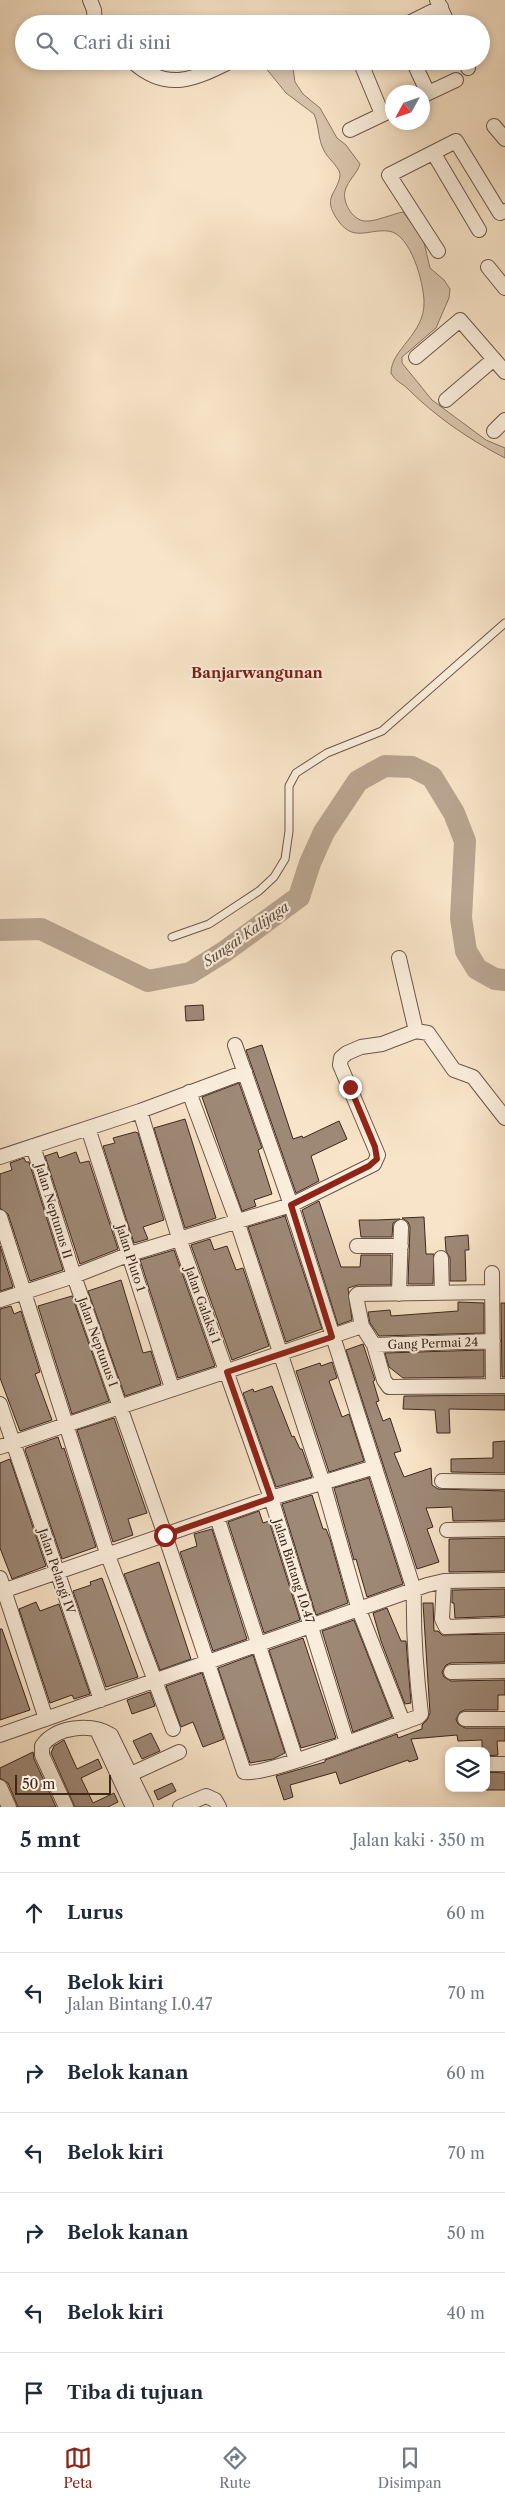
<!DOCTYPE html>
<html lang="id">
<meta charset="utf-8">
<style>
:root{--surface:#fff;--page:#f2f2f3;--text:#1f2937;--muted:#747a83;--line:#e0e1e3;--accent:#8f2418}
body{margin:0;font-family:"Libre Caslon Text",serif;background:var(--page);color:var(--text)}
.controls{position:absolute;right:15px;bottom:15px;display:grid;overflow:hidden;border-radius:10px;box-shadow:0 2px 8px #0003}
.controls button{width:45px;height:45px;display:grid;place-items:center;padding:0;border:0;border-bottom:1px solid var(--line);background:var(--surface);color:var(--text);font:25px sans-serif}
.compass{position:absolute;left:385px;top:85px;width:45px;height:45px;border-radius:50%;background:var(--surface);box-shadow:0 2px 8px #0003;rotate:230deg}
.scale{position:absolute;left:15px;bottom:12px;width:96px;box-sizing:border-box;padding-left:5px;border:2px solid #3d271f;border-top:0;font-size:14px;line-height:18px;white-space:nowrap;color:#3d271f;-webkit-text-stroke:4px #faeddb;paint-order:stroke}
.stop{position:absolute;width:15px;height:15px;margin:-11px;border:4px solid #8f2418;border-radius:50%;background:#fff}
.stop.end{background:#8f2418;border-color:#fff;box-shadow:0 1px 5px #0008}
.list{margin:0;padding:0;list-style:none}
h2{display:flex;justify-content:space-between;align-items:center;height:65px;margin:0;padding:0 20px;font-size:21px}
h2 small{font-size:16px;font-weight:400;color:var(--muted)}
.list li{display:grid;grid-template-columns:32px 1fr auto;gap:15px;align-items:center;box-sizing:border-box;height:80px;padding:0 20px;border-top:1px solid var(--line)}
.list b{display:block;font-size:19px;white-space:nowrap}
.list p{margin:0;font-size:16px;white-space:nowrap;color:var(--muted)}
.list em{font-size:16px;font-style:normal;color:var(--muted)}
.icon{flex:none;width:28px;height:28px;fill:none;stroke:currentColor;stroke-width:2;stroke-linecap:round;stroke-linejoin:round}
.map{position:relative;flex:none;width:505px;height:1807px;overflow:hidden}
.search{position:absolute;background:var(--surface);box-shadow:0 2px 8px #0003;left:15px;right:15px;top:15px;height:55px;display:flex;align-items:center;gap:12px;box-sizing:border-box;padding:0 18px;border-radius:28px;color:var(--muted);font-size:19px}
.sheet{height:625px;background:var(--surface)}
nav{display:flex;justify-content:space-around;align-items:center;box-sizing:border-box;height:70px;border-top:1px solid var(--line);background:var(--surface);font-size:14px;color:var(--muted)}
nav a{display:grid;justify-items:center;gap:2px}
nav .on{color:var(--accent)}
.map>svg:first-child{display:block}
.green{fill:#d8c4ab;stroke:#8a7665}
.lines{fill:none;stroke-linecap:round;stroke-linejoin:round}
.river{stroke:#b8a48f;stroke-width:22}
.building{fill:#9e8977;stroke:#3d271f}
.service-casing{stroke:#6c5649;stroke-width:9}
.minor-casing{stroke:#6c5649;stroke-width:16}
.service{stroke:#faeddb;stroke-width:7}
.minor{stroke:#faeddb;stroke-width:14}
.route{stroke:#8f2418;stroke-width:6}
.labels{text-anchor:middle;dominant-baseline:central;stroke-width:4.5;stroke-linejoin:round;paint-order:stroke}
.street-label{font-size:12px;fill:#3d271f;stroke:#faeddb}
.water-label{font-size:14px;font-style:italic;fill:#624c41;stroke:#faeddb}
.quarter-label{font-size:15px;font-weight:bold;fill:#7a1f14;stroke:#faeddb}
</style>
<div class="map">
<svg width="505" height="1807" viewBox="0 0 505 1807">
<rect width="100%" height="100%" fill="#f8e4c8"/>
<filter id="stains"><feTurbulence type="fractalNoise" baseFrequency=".004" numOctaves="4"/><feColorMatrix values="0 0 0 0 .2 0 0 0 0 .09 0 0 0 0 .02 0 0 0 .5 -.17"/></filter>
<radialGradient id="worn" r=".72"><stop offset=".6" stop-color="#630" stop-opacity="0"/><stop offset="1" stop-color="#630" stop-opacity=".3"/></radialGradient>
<path class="green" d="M260,61H286L293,69L295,82L303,94L320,108L337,138L346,145L360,164C357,174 348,180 345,191C342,203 354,223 368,221C376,221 393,214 403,212L423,238L430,268L444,280L450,289L449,298L436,328L402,357V363L432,400L486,440L505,448V458C470,440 436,417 408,389C402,383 395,381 391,373C391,349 425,334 424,302C424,284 411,233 388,231C367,229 353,243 337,219C322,197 337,194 340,176C341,169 330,160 326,154C317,140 320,128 314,114L286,93Z"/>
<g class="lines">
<path class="river" d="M0,930L41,929L148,981L190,973L224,952L299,897L310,863L324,832L358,781L385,766L412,767L432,777L454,813L465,841L461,918L466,951L477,969L495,979L505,980"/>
</g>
<path class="building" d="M203,1005L204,1020L186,1021L185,1006Z
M262,1045L293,1139L302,1136L303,1138L339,1121L347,1139L311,1156L319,1181L296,1193L246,1050Z
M239,1083L262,1148L258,1150L272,1194L254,1200L256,1206L242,1211L202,1097Z
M185,1119L216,1218L185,1228L154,1128Z
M135,1132L138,1133L164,1220L143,1227L148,1239L134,1243L103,1146L115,1143L113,1138Z
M57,1152L59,1158L76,1152L80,1163L89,1161L118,1249L80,1264L45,1156Z
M24,1158L26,1162H29L63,1270L30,1281L8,1214L0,1208V1174L12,1170L10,1163Z
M319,1201L341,1267H360L361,1255H391V1285H358L348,1288L352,1320L338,1325L302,1210Z
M285,1216L322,1329L286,1342L248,1227Z
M424,1217L426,1254H434L433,1284H408L410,1227L408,1222L402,1218Z
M377,1220L400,1219L393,1223L392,1237H361L359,1220Z
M468,1235L469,1250H465L466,1281H450V1258L446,1251L445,1237Z
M210,1239L214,1250L227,1246L236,1270L243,1268L269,1346L232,1360L191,1245Z
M0,1246L13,1287L0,1291Z
M174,1250L215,1366L178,1378L140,1260Z
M121,1280L143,1353L151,1351L161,1384L125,1396L88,1291Z
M72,1296L109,1401L72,1414L38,1306Z
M458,1302L484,1303V1333L379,1336L370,1323L368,1312L390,1310L391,1316L458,1311Z
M501,1303H505V1377H502Z
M11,1306L14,1314L21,1311L40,1372L35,1374L52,1420L20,1431L0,1378V1309Z
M363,1344L375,1380L373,1381L379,1401L376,1402L383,1421L390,1418L401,1451L394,1453L404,1477L431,1468L432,1485L438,1489L505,1491V1520L453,1521L452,1507L426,1508L433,1527L427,1529L439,1562L417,1569L346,1350Z
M484,1350V1377L403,1378L389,1367L385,1353Z
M332,1362L337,1378L329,1381L342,1417L349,1414L364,1461L329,1472L296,1371L320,1363L321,1366Z
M272,1386L292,1437L294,1436L300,1449H302L312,1477L276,1487L243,1393L253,1389L254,1392Z
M505,1395V1410L449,1409L450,1433H437L435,1410L403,1409L404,1396Z
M114,1418L147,1513L128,1519L133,1535L113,1542L77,1430Z
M58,1437L62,1449L64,1448L96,1547L62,1559L25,1450L26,1448Z
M505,1441V1473L451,1472V1459L493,1458V1442Z
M10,1459L46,1566L12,1579L0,1548V1463Z
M369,1478L403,1584L367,1597L356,1559L354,1560L334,1488Z
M312,1495L323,1529H326L330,1539L348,1603L316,1615L282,1504Z
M259,1511L263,1523L269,1521L300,1620L264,1633L228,1522Z
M212,1529L247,1639L213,1651L180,1552L197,1546L194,1534Z
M505,1538V1571L449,1572V1539Z
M159,1562L191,1659L160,1670L124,1574Z
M102,1578L138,1677L106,1687L73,1591L91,1585L90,1582Z
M505,1589V1616L455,1618L454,1603H452V1590Z
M36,1602L40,1611L59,1604L90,1694L74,1699L72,1695L50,1703L19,1609Z
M423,1603H433L434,1631H438L442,1635L505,1634V1662L451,1663L446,1665L442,1672L444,1677L451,1681L505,1680V1695H498V1710H465L460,1712L456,1719L458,1724L465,1728H505V1741H497L498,1755L486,1756V1751H482V1740L458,1741L457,1735L411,1739L418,1759L409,1762L408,1760L340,1784L336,1772L290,1785L293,1797L284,1800L276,1776L325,1762V1760L397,1734L398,1738L422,1729V1725L427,1720L430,1713Z
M387,1608L401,1641H406L411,1703L405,1704L381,1641L373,1613Z
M354,1620L392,1717L353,1732L322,1631Z
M0,1629H2L30,1710L0,1720Z
M303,1638L336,1738L301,1748L269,1650Z
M253,1655L285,1753L273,1759L250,1763L218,1668Z
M202,1673L224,1739L203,1747L193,1722L181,1727L166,1686Z
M150,1692L155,1706L132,1714L127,1700Z
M151,1733L160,1751L142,1759L133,1741Z
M64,1740L77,1769L98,1759L102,1768L81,1778L93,1803L114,1793L118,1802L108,1807H75L51,1753L54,1746Z
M33,1752L34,1759L56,1807H18L8,1783L0,1778V1768Z
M486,1772L505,1773V1790H486Z
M172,1783L176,1791L158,1800L154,1791Z"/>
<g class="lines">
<defs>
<path id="service" d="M172,937L209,924L259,891L274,877L285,859L289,831V786L296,773L327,753L382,731L505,623"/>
<path id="minor" d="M90,0L94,10L95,24
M437,0L448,24
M407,24L441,7
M132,61C167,93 195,79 231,61
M312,61H324
M360,61L382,114
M413,61L428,93
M465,61L468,68
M422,96L456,80
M494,126L505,139
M350,130L392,110
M434,154L479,230
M438,251L389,175L456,141L500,213L505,211
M488,267L505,288
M416,357L460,320L505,372
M446,400L494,359
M494,431L505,420
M399,958L416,1031
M189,1092L237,1221L323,1483L359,1610L403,1722
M140,1111L179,1238L271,1498L347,1743
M88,1128L172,1388
M33,1146L74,1276L165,1535L244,1772C262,1778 391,1726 418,1717L421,1714C416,1672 413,1632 414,1590L291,1205L235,1045
M0,1157L140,1111L245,1072
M0,1217L107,1553L173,1729
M357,1246H401
M441,1258L442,1293
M492,1273L493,1386
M492,1292L358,1294L356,1296L362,1326L374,1345L384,1380L389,1387L505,1386
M399,1294L401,1227
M0,1300L74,1276L130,1254L291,1205L374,1164L378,1155L340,1065L341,1058L347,1053L361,1047L382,1044L416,1031L428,1033L454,1070L473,1077L505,1118
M374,1345L493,1341
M0,1404L101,1700
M0,1447L362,1326
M442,1481L505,1482
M217,1517L296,1760
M447,1530L505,1529
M0,1578L46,1719
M444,1581L442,1619L446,1627L505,1625
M0,1592L271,1498L375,1467
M451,1672L505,1671
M465,1719H505
M97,1730L133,1807
M0,1735L427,1585L444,1581L505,1580
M490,1764H505
M131,1774L179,1752
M0,1787L9,1807
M66,1807L42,1755V1746C56,1726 91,1723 111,1735L146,1807
M180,1807L206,1796L215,1800L219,1807"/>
</defs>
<use href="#service" class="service-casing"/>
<use href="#minor" class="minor-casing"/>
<use href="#service" class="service"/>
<use href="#minor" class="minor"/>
</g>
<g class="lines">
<path class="route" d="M165,1535L271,1498L227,1372L332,1337L291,1205L369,1166L377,1159L375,1147L350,1087"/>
</g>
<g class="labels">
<g class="street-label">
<text transform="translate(54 1211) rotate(73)">Jalan Neptunus II</text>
<text transform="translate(131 1258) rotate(72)">Jalan Pluto 1</text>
<text transform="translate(203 1305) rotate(70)">Jalan Galaksi 1</text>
<text transform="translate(98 1342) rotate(70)">Jalan Neptunus I</text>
<text transform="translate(433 1343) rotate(-2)">Gang Permai 24</text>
<text transform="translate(57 1571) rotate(71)">Jalan Pelangi IV</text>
<text transform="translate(294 1571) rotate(72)">Jalan Bintang I.0.47</text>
</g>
<g class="water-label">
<text transform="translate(246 934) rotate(-35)">Sungai Kalijaga</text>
</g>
<g class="quarter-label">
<text x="257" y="672">Banjarwangunan</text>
</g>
</g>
<rect width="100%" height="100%" filter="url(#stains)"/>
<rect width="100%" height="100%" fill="url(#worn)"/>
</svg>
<div class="controls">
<button><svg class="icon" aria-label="layers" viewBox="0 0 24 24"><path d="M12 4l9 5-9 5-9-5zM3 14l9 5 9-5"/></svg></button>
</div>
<svg class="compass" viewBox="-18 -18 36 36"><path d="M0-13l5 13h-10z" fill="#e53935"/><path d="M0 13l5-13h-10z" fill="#747a83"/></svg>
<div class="scale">50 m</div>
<div class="stop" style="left:165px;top:1535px"></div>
<div class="stop end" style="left:350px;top:1087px"></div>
<div class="search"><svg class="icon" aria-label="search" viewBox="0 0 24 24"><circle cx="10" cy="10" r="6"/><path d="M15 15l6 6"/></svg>Cari di sini</div>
</div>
<section class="sheet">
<h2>5 mnt<small>Jalan kaki · 350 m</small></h2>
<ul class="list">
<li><svg class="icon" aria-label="ahead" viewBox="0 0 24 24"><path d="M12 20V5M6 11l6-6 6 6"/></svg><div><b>Lurus</b></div><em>60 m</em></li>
<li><svg class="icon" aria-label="left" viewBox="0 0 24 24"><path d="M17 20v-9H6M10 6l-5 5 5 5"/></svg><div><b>Belok kiri</b><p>Jalan Bintang I.0.47</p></div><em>70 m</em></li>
<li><svg class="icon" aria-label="right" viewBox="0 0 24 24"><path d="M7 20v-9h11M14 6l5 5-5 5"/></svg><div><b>Belok kanan</b></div><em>60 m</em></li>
<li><svg class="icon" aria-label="left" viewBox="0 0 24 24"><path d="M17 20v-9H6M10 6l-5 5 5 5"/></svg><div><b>Belok kiri</b></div><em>70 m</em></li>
<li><svg class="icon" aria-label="right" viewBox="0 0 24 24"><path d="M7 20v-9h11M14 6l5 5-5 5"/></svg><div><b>Belok kanan</b></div><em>50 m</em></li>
<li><svg class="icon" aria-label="left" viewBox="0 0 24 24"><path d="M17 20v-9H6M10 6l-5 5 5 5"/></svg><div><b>Belok kiri</b></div><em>40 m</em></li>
<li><svg class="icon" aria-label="arrive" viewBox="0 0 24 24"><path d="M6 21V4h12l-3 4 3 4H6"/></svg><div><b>Tiba di tujuan</b></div></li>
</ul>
</section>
<nav>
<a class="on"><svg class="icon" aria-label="map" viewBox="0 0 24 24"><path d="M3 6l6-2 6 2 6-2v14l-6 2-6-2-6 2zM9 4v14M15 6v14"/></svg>Peta</a>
<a><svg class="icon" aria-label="directions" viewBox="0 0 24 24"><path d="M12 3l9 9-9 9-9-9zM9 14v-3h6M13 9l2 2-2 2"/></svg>Rute</a>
<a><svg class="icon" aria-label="saved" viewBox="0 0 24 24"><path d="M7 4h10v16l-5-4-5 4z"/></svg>Disimpan</a>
</nav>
